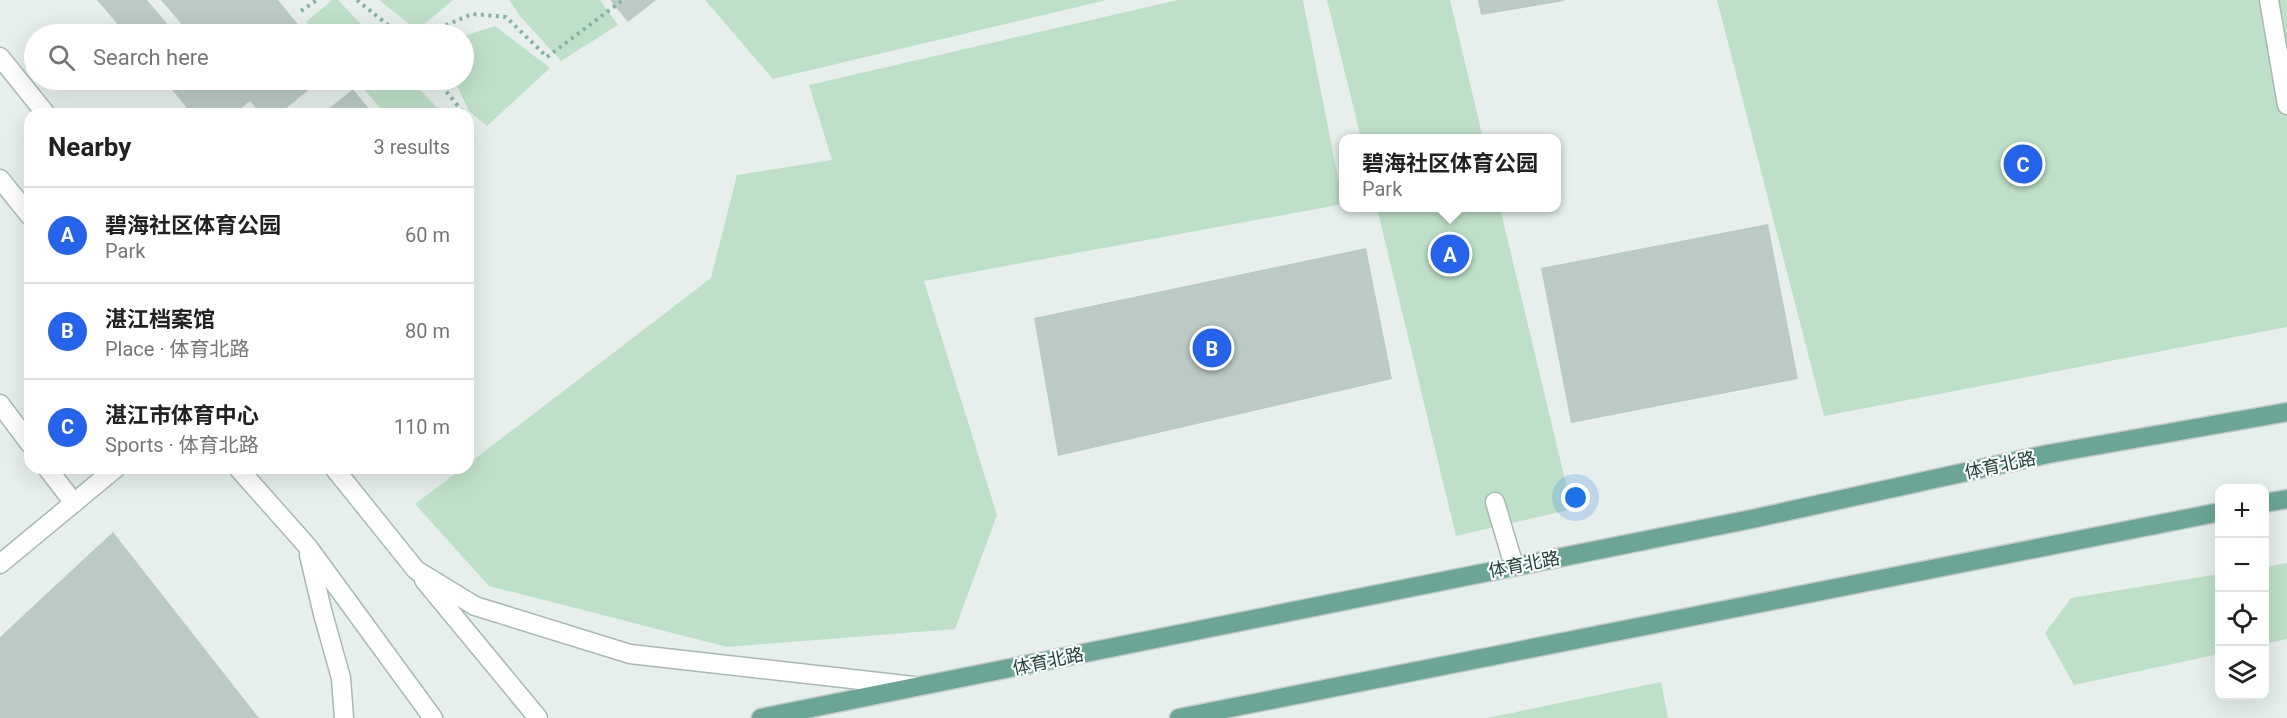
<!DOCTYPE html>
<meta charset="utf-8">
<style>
:root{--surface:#fff;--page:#f6f6f6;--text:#222;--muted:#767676;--line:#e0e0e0;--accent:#2563eb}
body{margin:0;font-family:Roboto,"Noto Sans SC",sans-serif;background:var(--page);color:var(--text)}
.controls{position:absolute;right:18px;bottom:18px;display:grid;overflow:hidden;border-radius:12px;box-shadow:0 6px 24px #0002}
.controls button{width:54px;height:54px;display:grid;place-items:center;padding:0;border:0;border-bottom:2px solid var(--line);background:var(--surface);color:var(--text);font:30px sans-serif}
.you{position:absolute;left:1576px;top:498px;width:21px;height:21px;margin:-15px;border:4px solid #fff;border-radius:50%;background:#1a73e8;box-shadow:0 0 0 9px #1a73e833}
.badge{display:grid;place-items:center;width:39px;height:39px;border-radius:50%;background:var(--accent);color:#fff;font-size:20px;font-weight:700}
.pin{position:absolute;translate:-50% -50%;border:3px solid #fff;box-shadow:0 2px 6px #0006}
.popup{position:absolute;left:1339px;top:134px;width:222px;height:78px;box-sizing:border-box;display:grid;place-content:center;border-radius:12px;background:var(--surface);filter:drop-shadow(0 2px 4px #0005);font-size:20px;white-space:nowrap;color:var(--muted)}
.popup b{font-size:22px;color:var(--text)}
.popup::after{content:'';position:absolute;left:50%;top:100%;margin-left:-12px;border:12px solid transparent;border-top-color:var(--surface)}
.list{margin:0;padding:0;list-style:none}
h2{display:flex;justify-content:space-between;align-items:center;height:78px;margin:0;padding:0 24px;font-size:26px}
h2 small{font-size:20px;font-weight:400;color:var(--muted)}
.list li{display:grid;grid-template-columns:39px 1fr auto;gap:18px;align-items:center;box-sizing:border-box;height:96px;padding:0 24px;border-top:2px solid var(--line)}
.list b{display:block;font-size:22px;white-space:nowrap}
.list p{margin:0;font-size:20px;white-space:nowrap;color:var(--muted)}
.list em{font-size:20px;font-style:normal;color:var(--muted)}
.icon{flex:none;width:33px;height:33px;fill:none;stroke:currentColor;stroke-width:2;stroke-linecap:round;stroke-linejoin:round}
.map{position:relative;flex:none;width:2287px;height:718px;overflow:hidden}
.search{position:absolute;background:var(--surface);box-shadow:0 6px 24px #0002;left:24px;top:24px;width:450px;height:66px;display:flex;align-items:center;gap:15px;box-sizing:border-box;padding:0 21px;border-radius:33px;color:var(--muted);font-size:22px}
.panel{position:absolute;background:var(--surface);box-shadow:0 6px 24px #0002;left:24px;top:108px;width:450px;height:366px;border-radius:18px}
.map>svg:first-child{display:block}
.green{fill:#bfe0c8}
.building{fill:#bbcac4}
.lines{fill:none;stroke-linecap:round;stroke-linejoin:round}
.minor-casing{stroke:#a8b8b2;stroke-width:21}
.major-casing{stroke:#c2cac8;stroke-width:21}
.path{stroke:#86b3a5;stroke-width:4;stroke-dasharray:3 4.5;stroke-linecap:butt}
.minor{stroke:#fff;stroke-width:18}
.major{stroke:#6aa596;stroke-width:18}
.labels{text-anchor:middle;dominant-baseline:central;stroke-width:4.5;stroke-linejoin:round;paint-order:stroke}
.street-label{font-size:18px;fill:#24423a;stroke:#f7fbf9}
</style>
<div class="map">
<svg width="2287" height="718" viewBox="0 0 2287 718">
<rect width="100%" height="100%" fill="#e6efeb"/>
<path class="green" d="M332,0H338L370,34H317L306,22Z
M379,0H453L417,30Z
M509,0H600L618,25L561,61L520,16Z
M705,0H1107L773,79Z
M1178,0H1303L1343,204L924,281L997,515L955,629L727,647L489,586L415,504L463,468H468V464L711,278L737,175L832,160L809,85Z
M1327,0H1450L1483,138H1361Z
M1717,0H2287V327L1824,416Z
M495,26L550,68L487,126L469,111L454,80H464V36Z
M356,80H411L443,114H385Z
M1377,208H1500L1572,509L1456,536Z
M2287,563V639L2265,644V567Z
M2219,574V654L2074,685L2045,633L2071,598Z
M1661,682L1668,718H1487Z"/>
<path class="building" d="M97,0H147L176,34H126Z
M161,0H278L306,34H190Z
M610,0H656L628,22Z
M1478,0H1564V1L1481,15Z
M164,80H321L279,114H261L250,101L239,110L242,114H192Z
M353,89L373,114H322Z
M1768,224L1798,379L1571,423L1541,268Z
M1366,248L1392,379L1058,456L1034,318Z
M113,532L259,718H0V637Z"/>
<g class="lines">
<defs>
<path id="minor" d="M2269,0L2287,105
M0,57L46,114
M0,179L30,216
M0,404L30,444
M47,468L74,503
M238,468L308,547L433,718
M334,468L416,570L475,606L630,654L914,686
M1495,502L1514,566
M309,555L323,614L341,678L344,718
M0,564L116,468
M424,580L538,718"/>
<path id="major" d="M2264,503L2287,499
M761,718L1752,519L2048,454L2287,412
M1179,718L2220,512"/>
</defs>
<use href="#minor" class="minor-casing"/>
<use href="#major" class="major-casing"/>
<path class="path" d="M357,0L399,34
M301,11L317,0
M425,34L472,14L506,17L547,57L623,0
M437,80L462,111L461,114"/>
<use href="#minor" class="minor"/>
<use href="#major" class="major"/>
</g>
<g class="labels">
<g class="street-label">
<text transform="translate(2000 465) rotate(-12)">体育北路</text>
<text transform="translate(1524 564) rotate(-11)">体育北路</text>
<text transform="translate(1048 661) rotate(-12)">体育北路</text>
</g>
</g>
</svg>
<div class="controls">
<button>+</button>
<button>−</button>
<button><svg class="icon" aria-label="locate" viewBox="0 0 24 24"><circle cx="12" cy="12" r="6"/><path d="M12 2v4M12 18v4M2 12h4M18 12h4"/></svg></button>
<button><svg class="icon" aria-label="layers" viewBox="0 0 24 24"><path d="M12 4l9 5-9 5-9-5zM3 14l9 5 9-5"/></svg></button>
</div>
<div class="you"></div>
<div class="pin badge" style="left:1450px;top:254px">A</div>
<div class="popup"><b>碧海社区体育公园</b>Park</div>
<div class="pin badge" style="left:1212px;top:348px">B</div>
<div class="pin badge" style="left:2023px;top:164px">C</div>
<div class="search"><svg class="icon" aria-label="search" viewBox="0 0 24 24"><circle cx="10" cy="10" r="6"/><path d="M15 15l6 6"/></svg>Search here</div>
<section class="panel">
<h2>Nearby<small>3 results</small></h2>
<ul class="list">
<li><span class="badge">A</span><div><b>碧海社区体育公园</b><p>Park</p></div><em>60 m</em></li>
<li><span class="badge">B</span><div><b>湛江档案馆</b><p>Place · 体育北路</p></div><em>80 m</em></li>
<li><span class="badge">C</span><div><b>湛江市体育中心</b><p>Sports · 体育北路</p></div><em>110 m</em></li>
</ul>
</section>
</div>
